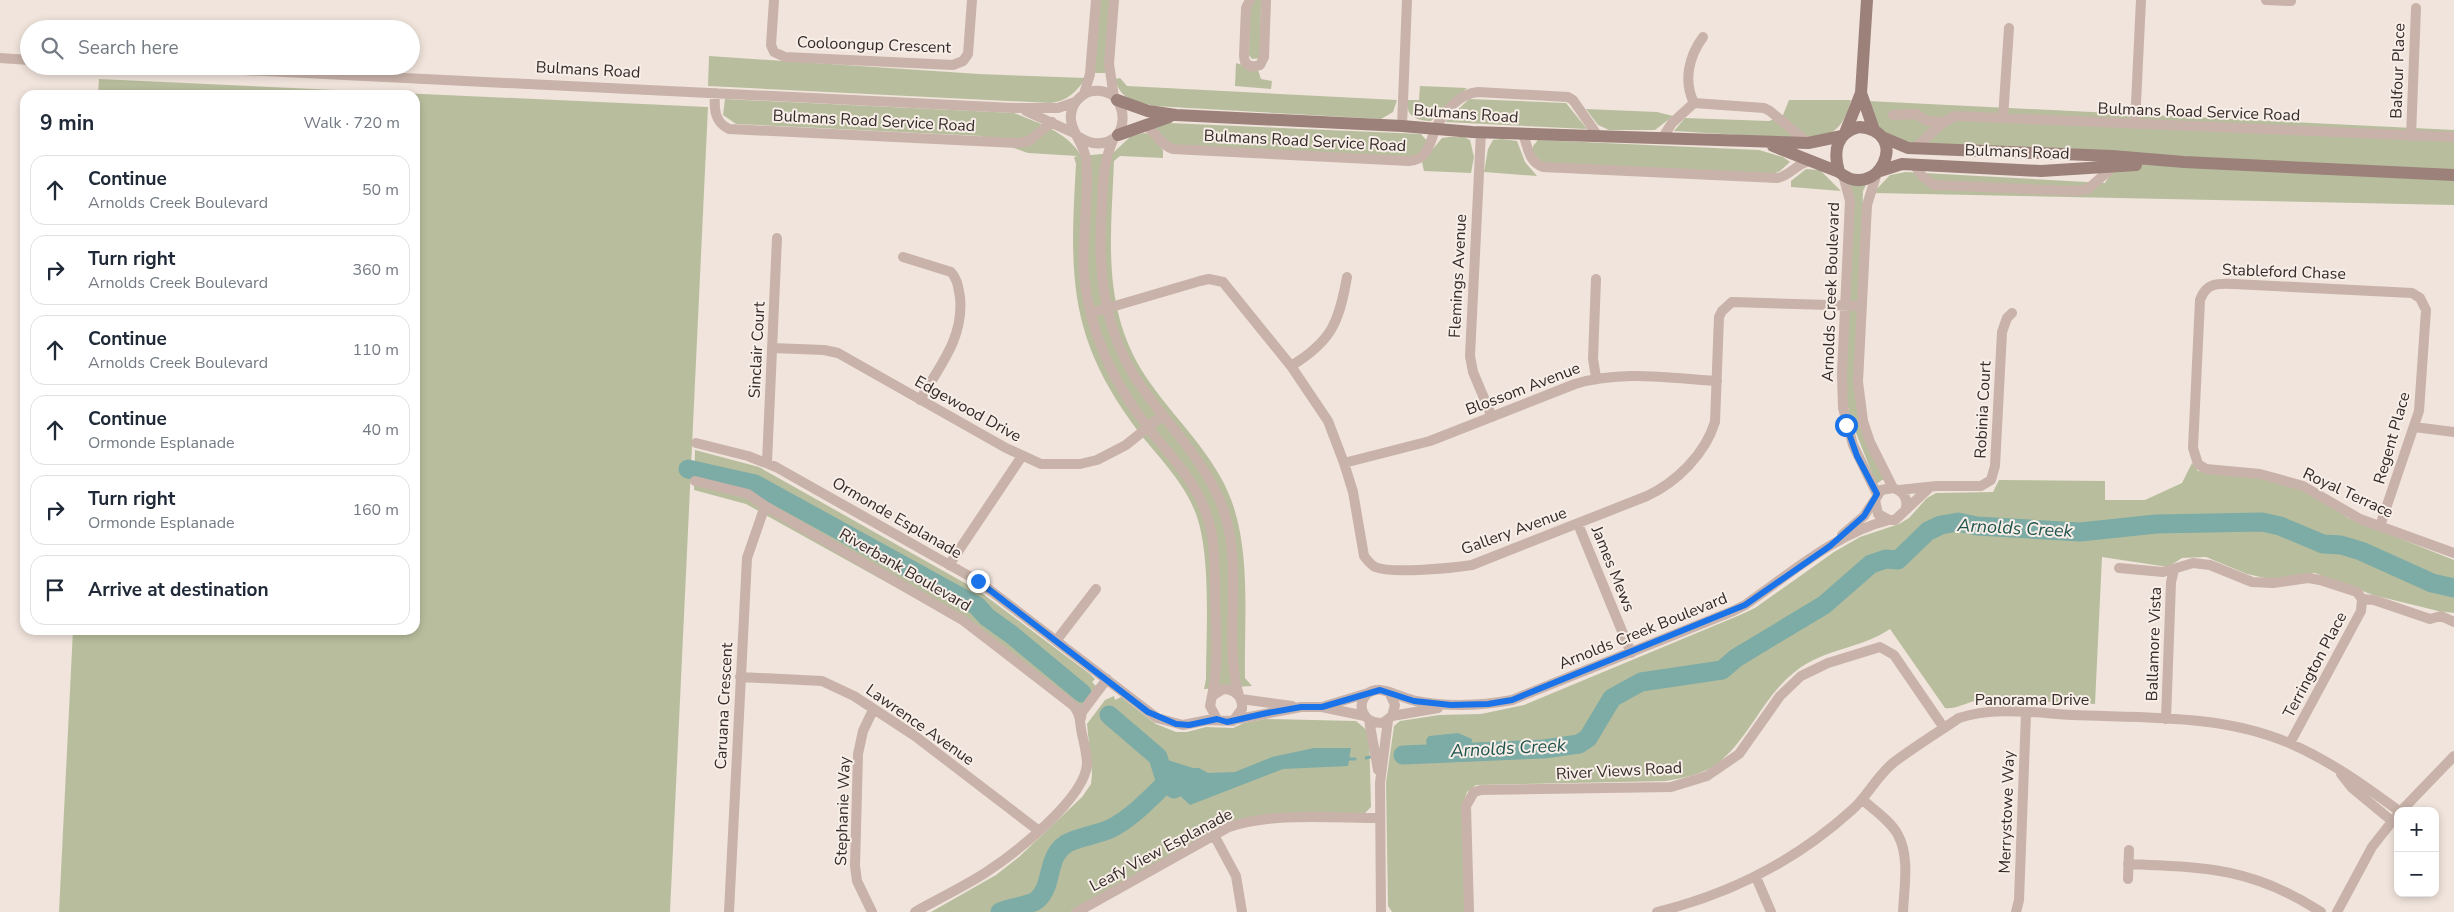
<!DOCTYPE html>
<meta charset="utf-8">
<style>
:root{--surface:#fff;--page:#f2f2f3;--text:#1f2937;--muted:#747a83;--line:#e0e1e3}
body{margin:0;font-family:"Nunito Sans",sans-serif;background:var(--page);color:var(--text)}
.controls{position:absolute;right:15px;bottom:15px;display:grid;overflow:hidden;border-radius:10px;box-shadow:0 2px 8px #0003}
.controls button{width:45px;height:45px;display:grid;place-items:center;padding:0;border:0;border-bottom:1px solid var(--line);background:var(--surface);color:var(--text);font:25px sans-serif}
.stop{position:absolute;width:15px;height:15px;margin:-11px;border:4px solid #1a73e8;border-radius:50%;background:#fff}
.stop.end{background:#1a73e8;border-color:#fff;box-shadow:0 1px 5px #0008}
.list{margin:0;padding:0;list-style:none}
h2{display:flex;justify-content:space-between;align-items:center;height:65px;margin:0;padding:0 20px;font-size:21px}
h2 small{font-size:16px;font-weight:400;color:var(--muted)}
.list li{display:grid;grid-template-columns:32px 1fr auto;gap:15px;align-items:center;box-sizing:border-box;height:70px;margin:0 10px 10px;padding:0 10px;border:1px solid var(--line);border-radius:15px}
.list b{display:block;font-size:19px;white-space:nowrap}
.list p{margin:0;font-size:16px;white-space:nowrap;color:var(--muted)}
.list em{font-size:16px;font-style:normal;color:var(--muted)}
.icon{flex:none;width:28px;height:28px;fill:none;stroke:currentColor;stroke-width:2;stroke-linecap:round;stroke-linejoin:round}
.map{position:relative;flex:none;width:2454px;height:912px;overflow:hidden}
.search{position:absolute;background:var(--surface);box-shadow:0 2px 8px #0003;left:20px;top:20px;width:400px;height:55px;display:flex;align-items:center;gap:12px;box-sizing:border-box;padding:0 18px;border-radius:28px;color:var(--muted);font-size:19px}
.panel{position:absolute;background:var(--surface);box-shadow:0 2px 8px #0003;left:20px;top:90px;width:400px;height:545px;border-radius:15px}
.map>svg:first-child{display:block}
.green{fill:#b8be9d}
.water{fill:#7daba6}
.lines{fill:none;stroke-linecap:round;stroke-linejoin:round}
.stream{stroke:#7daba6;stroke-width:3}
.river{stroke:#7daba6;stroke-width:19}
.street{stroke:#c8b2a9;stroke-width:10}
.secondary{stroke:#9b817a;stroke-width:12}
.route{stroke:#1a73e8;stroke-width:6}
.labels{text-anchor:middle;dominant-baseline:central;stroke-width:4;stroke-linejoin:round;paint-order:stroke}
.street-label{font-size:16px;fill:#352a28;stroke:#f8eee8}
.water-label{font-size:18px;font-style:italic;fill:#20544f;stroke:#f8eee8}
</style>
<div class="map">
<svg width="2454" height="912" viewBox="0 0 2454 912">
<rect width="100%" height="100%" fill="#f0e4dc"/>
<path class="green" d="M1100,0H1110L1105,73H1094Z
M1254,0H1261L1260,58L1252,59L1249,55L1250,4Z
M709,56L979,74L1086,78C1076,92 1068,101 1050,103L708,86Z
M1236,63L1258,70L1261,79L1272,81L1271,89L1235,86Z
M1120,78L1127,86L1397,100L1393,112L1381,119L1154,106C1134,100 1121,101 1115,79Z
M99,79L708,107L670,912H59L73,630H415V95H98Z
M1420,86L1467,88L1431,121C1418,121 1404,116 1408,100H1419Z
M725,99L1014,113C1038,123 1068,132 1081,156L1113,153L1131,136L1144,133L1150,134L1163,150V158L1120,156L1114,161C1111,238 1101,309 1146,377C1174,419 1215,454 1232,502C1251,555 1244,622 1245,678L1252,686L1204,689L1206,679C1206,632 1212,550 1194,509C1180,476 1153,452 1132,423C1067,333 1070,270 1076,164L1074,157L1078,156L1028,153L981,136L736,124L723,115Z
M1469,99L1566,103L1587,129L1445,122Z
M1789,100H1851C1844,123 1841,128 1819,140L1674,131L1685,118L1769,121L1783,115Z
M1868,101L2454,130V205L1873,193L1890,175L1906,172L2105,183L2115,166L2184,162L1914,145L1864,123Z
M1586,109L1657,112L1673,116L1655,130H1609L1598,125Z
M1169,123L1421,134L1427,141L1422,151L1414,157L1174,146L1167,143L1155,128Z
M1449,137H1464L1470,140L1474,157L1471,173L1424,171L1422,162L1442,138Z
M1502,139L1517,141L1525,162L1537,176L1484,172L1488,149L1493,140Z
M1538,140L1759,150L1783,157L1790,162L1780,171L1773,174L1543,163L1533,153V146Z
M1806,169L1820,170L1841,191L1791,187V181Z
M1849,180L1868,181L1863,191L1856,401L1891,477L1882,480L1875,485L1872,473L1850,418L1846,395Z
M695,450L759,467L979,591L1090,674L1095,679L1092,682L1097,687L1082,709L958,622L746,504L694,490Z
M2192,463L2198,471L2226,473L2291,484L2320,499L2348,518L2454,560V613L2438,611L2373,595L2315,573L2274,580L2247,574L2206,557L2182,558L2168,567L2102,557L2095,704L1984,699C1971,700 1956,710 1945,708L1890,629C1860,649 1823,649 1796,671C1763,696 1750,738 1717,764C1703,774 1683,778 1666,781L1476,785L1467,792L1463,804L1465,912H1392L1388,906L1386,783L1394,726L1400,721L1439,715L1481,714L1524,705L1740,615L1755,608L1834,552L1860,537L1899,524L1909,518L1927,498L1936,493L1993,492L1999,480L2105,481V500H2145L2182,483Z
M1114,696L1115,700L1121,697L1156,724L1176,732H1187L1206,727L1233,728L1244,723L1265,719L1356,721L1369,732L1371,807L1364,814L1234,821L1071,912H931L996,875L1019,857L1082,797L1091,784L1092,774L1087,724L1105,700Z"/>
<path class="water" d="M1458,733L1472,739L1471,751C1458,756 1441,758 1428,751L1426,740L1429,736Z
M1314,748H1351L1348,766L1283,769L1190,805L1166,783L1158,757L1193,768H1199L1208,773L1235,772L1272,757Z"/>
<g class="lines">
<path class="stream" d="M1366,758L1370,757
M1349,759H1355"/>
<path class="river" d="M688,469L755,484L977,606L987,617L1012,635L1082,693
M1109,715L1158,757L1165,780
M1403,755L1544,749L1579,744L1588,738L1612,698L1641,682L1722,670L1736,658L1824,605L1871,564L1886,559L1898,560L1928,531L1941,525L1958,522L1977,526L2080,532L2156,524L2262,522L2280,526L2323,544L2341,545L2361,551L2432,583L2454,588
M1000,912C1010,907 1030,906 1037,900C1054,886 1045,858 1066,844C1072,839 1099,834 1110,829C1132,818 1148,800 1166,783L1174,789"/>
<path class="street" d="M774,0L771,45L774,52L785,57L953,65L963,61L968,54L972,0
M1114,0L1109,64L1114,97
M1250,0L1246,8L1244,56L1245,62L1251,67L1260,65L1264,57L1266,0
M2266,0L2291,1
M0,58L29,60
M162,66L1013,108H1058L1075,102
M715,93C714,108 714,122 729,129L1017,143L1029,141L1052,122
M1084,94L1090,74L1096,0
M1694,103C1683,81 1689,56 1703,37
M1026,111L1076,134
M1893,115L1916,114L1927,121L1944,122
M2003,118L2009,28
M2135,124L2141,0
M1145,125C1155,132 1163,147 1173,149L1409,161C1429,159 1429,143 1436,128C1443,112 1460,93 1478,92L1568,97L1573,100L1598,136
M1402,126L1407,0
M1481,132L1470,356L1473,372L1492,417
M1523,134C1528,146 1528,162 1543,167L1777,178C1791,176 1798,161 1812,161
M2411,136L2416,8
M1079,137C1093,146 1106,146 1118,135C1129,116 1120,88 1093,91C1084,92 1074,101 1072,110C1066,127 1084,142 1086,159C1090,197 1081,237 1084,276C1090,333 1112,381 1147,426C1162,446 1180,464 1193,486C1202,500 1209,518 1212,535C1215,556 1215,578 1215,599C1216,632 1219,664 1212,696
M1663,137L1672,123L1694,103L1764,108L1770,111L1808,143
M1114,138C1101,165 1103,193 1101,223C1098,281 1108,341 1143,389C1172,430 1210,466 1225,515C1243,573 1223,641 1239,696
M1915,148L1944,122L1955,116L2454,137
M1914,164L1922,176L1934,185L2076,191L2088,189L2114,166
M1877,173L1867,205L1858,382L1863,421L1870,442L1893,488
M1843,175L1850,201L1842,374L1843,408L1853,445L1877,494
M903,257L951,272C958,280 958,287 960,297C964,338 940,365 920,400
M1596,279L1593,359L1596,377
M1091,313L1200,281L1209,279L1223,282L1291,366L1328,421L1344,463L1353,492L1364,556C1368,561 1370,564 1375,567C1392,574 1453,568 1472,565L1647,496C1677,482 1705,454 1715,422L1719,317L1722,311L1732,302L1862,306
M772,348L824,350L838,353L1006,448L1041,464H1080L1097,460L1126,445L1163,415
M1291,366C1332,341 1339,322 1347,277
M2414,427L2454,432
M696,443L748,456L776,467L978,581L1157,718L1183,725L1208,720L1233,721L1242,709C1243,697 1235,689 1223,689L1212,696L1210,706L1217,719
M767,462L777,238
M1344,463L1430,441L1575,384C1621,370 1669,378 1717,381
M695,481L748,494L765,506L964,621L1074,706C1082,718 1079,721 1082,734C1084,743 1087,755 1087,764C1085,799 1013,855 985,873C963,887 938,899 915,912
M1899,490L1937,486H1981L1991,480L1995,466L2002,332L2007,318L2012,313
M1906,508C1908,498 1903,491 1893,488L1881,490L1875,500L1878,514L1889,520H1895L1928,489
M1578,524L1631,653
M2380,526L2419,411L2426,310L2420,298L2412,293L2234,284C2217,283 2206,283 2200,300L2193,448L2198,464L2206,469L2260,474L2303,486L2360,519L2454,553
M1842,535L1864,516L1874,501
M949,565L1022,456
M2119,568L2163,572L2193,563L2210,565L2252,582L2273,583L2308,578L2320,580L2357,592L2362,599L2374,600L2430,619L2441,616L2454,622
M1056,641L1096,589
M740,677L822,681L854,696L915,736L1039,831
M1390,694L1395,705L1392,716L1383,723C1376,723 1370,722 1366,717C1357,707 1363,692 1376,690C1384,688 1405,699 1416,701C1449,707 1480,706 1512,700L1733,611L1745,605C1790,574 1836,533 1889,520
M1241,699L1292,706
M1325,706L1368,693
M1392,716L1438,708
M1081,718L1082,712L1107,679
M2166,719L2171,582L2174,570
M1233,720L1301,707H1322L1365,716
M1369,720L1378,770
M2290,743L2361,611L2362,599
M2341,774L2352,788L2392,821
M1863,800C1874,810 1891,821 1898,835C1910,857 1904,888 1903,912
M2401,811L2454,756
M1214,835L1236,876L1242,912
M2128,864C2206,867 2253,868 2321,912
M1756,877L1771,912
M2128,879L2129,850
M729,912L747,558L765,506
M872,912L857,881L855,866L858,754L863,731L873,710
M1077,912L1229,827C1272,812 1334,818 1380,818
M1381,912L1380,783L1388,720
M1469,912L1466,806L1474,792L1481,790L1671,787L1707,776L1739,754L1780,696L1801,676L1828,663L1880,647L1894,655L1944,728
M1657,912C1731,894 1797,860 1853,809C1868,795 1877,776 1893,763C1914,747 1937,733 1959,718C1994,706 2036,713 2072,715C2144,718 2222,714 2289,743C2329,760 2365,786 2399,811
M2016,912L2019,900L2026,713
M2337,912L2372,847L2398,814"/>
<path class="secondary" d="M1867,0L1861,93L1874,130
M1117,100L1148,111L1176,115L1402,126L1472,132L1808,143L1842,136
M1859,127C1913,131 1877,204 1839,172C1833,151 1836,133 1859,127Z
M1845,133L1861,93
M1118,135L1169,117
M1882,137L1908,148L2112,156L2184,162L2454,175
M1773,146L1839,172
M1880,171L1902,164L2041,171L2136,165"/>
</g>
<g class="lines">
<path class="route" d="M978,581L1148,712L1176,724L1189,725L1217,719L1227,722L1267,713L1301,707H1322L1380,690L1414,701L1451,705L1488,704L1512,700L1745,605L1830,546L1864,516L1877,494L1857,456L1846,425"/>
</g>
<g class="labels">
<g class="street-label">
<text transform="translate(874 45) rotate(2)">Cooloongup Crescent</text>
<text transform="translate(588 70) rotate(3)">Bulmans Road</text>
<text transform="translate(2398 71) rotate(-88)">Balfour Place</text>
<text transform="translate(2199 112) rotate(2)">Bulmans Road Service Road</text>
<text transform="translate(1466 114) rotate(4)">Bulmans Road</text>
<text transform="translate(874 121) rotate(3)">Bulmans Road Service Road</text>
<text transform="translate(1305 141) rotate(3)">Bulmans Road Service Road</text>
<text transform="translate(2017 152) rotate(2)">Bulmans Road</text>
<text transform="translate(2284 272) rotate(2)">Stableford Chase</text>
<text transform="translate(1458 276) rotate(-87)">Flemings Avenue</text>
<text transform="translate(1831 292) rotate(-88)">Arnolds Creek Boulevard</text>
<text transform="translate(757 350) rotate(-87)">Sinclair Court</text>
<text transform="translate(1523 389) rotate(-21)">Blossom Avenue</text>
<text transform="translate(968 409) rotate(29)">Edgewood Drive</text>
<text transform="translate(1983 410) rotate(-87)">Robinia Court</text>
<text transform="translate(2392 438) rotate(-74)">Regent Place</text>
<text transform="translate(2348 493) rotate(25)">Royal Terrace</text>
<text transform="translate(897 518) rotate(30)">Ormonde Esplanade</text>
<text transform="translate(1514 531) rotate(-20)">Gallery Avenue</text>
<text transform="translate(1613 569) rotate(68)">James Mews</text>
<text transform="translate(905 570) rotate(30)">Riverbank Boulevard</text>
<text transform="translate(1643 631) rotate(-22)">Arnolds Creek Boulevard</text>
<text transform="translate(2154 644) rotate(-88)">Ballamore Vista</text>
<text transform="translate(2315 665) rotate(-62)">Terrington Place</text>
<text x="2032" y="700">Panorama Drive</text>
<text transform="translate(724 706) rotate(-87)">Caruana Crescent</text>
<text transform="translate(920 725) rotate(35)">Lawrence Avenue</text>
<text transform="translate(1619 771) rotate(-3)">River Views Road</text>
<text transform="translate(843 811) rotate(-88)">Stephanie Way</text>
<text transform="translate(2007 812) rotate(-88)">Merrystowe Way</text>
<text transform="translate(1161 850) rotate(-28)">Leafy View Esplanade</text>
</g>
<g class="water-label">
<text transform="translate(2015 528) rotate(3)">Arnolds Creek</text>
<text transform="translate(1508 748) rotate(-3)">Arnolds Creek</text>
</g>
</g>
</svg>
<div class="controls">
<button>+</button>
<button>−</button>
</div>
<div class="stop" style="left:1846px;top:425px"></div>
<div class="stop end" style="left:978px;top:581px"></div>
<div class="search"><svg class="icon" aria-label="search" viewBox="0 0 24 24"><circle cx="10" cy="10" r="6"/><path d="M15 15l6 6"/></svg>Search here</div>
<section class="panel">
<h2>9 min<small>Walk · 720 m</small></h2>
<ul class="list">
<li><svg class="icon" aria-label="ahead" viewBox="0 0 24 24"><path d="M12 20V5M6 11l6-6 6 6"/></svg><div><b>Continue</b><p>Arnolds Creek Boulevard</p></div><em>50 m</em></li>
<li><svg class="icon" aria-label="right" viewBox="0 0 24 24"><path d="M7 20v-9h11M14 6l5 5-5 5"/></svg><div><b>Turn right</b><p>Arnolds Creek Boulevard</p></div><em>360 m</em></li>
<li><svg class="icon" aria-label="ahead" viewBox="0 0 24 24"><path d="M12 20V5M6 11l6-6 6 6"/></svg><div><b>Continue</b><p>Arnolds Creek Boulevard</p></div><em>110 m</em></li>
<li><svg class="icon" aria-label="ahead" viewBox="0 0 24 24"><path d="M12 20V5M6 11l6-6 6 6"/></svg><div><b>Continue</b><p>Ormonde Esplanade</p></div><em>40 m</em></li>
<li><svg class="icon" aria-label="right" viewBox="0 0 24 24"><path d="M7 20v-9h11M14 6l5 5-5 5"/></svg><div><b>Turn right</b><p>Ormonde Esplanade</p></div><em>160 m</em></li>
<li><svg class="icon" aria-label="arrive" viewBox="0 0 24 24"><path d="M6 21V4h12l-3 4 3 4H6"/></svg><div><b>Arrive at destination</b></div></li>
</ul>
</section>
</div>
